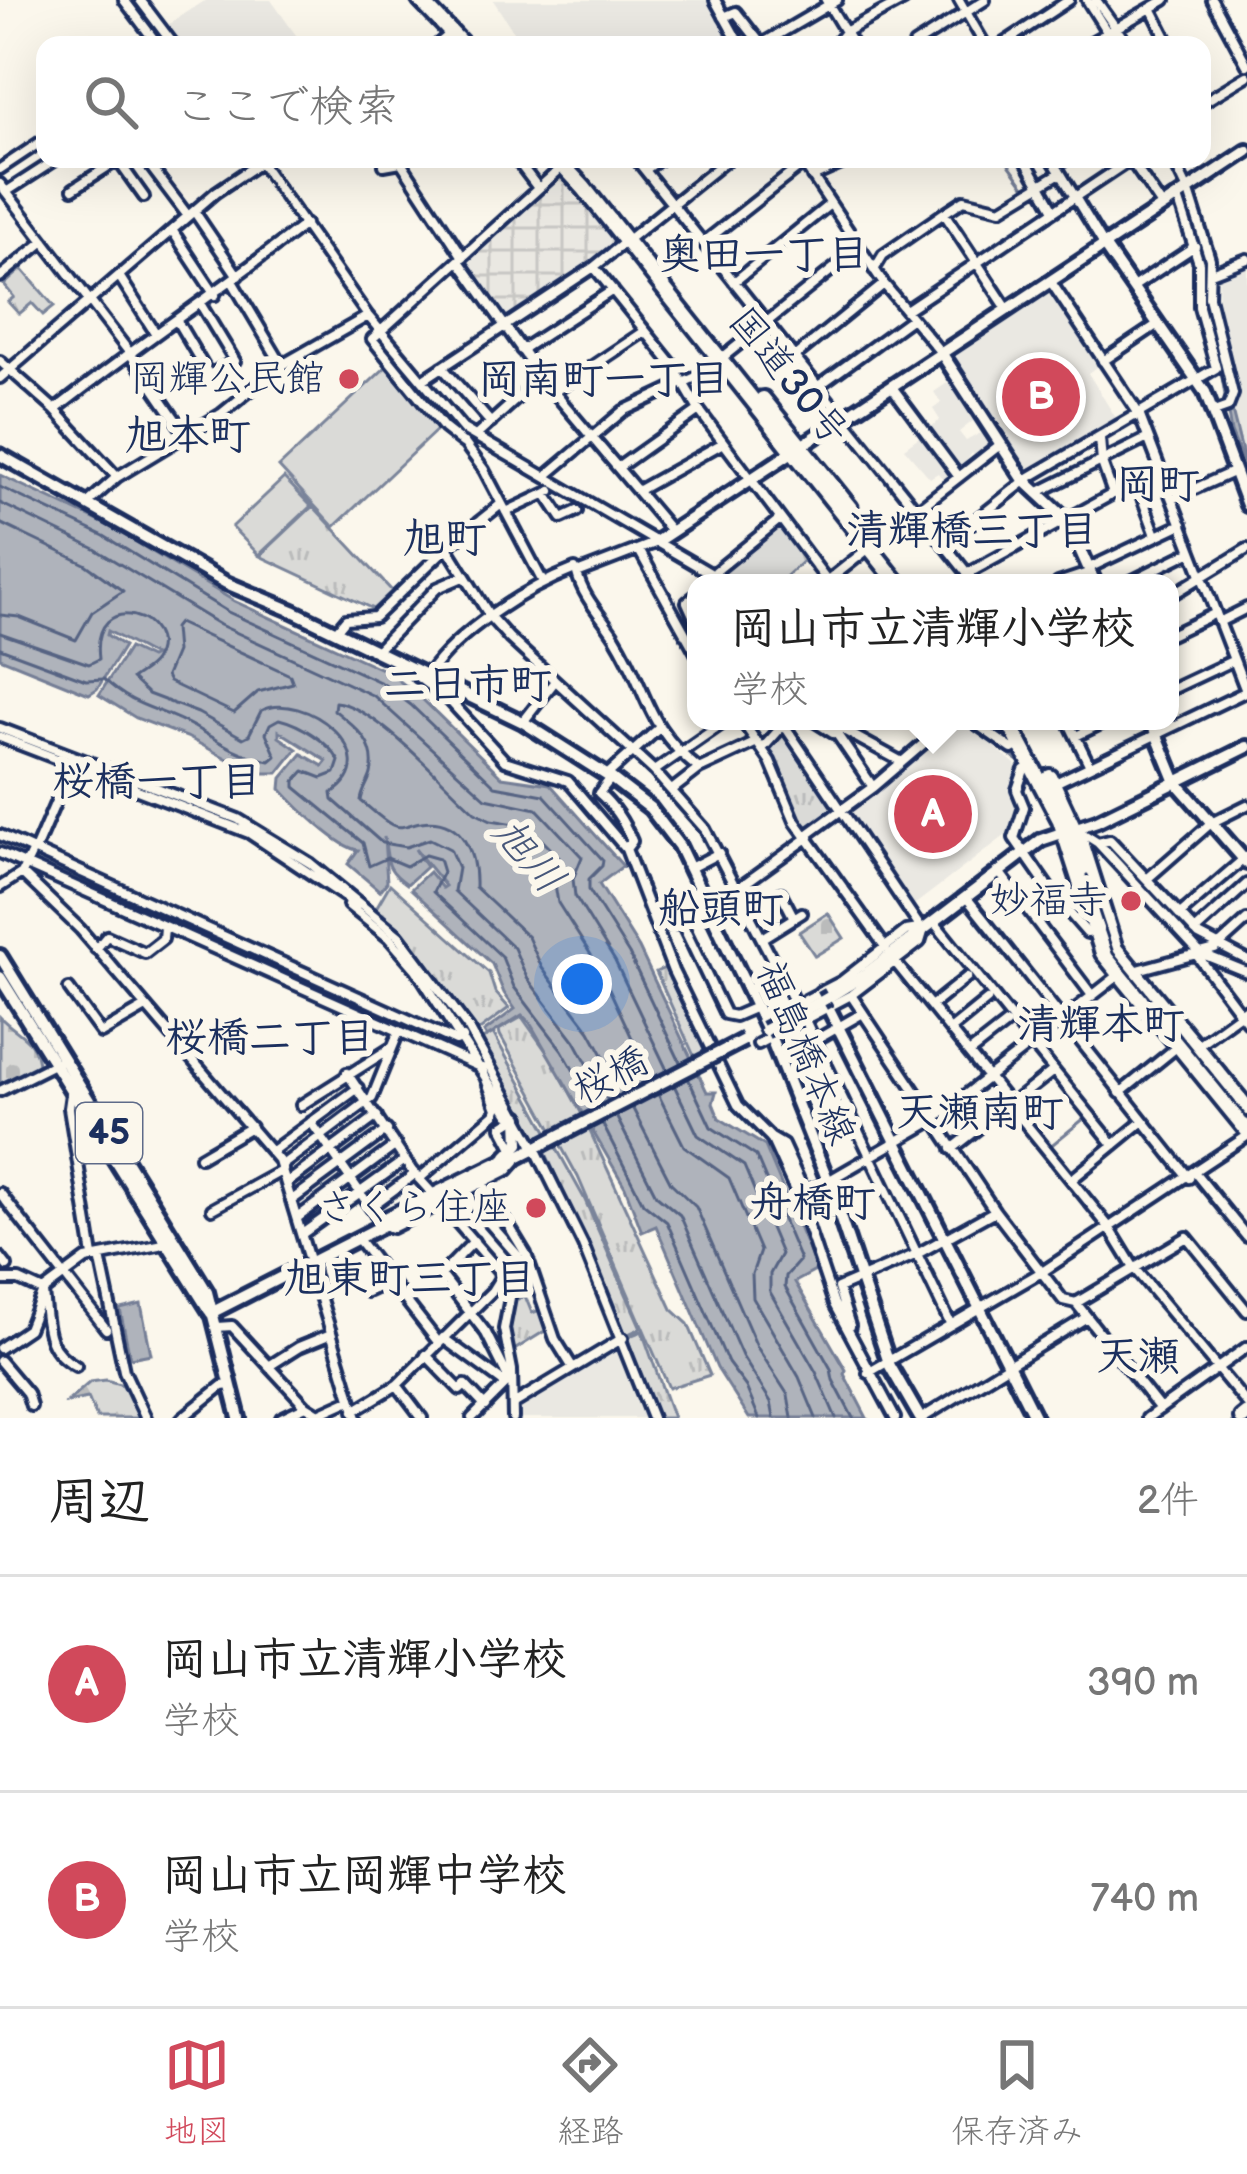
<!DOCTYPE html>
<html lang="ja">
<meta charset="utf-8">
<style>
:root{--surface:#fff;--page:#f6f6f6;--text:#222;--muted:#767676;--line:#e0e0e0;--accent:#d1495b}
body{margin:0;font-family:"Balsamiq Sans","Klee One",sans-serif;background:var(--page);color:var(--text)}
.you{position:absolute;left:582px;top:984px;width:42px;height:42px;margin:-30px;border:9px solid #fff;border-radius:50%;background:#1a73e8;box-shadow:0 0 0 18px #1a73e833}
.badge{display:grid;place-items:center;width:78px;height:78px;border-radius:50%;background:var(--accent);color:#fff;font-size:39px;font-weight:700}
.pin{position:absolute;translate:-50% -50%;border:6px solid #fff;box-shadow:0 3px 12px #0006}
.popup{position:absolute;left:687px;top:574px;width:492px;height:156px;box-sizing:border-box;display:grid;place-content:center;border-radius:24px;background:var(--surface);filter:drop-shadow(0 3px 9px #0005);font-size:39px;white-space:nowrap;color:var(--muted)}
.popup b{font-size:45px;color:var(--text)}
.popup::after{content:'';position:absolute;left:50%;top:100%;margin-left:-24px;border:24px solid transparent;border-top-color:var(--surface)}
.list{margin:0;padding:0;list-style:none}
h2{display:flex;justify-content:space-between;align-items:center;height:156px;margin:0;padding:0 48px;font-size:51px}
h2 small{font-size:39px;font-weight:400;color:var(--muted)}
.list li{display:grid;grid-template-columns:78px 1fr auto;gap:36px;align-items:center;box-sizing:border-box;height:216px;padding:0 48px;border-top:3px solid var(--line)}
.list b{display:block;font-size:45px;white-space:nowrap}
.list p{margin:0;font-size:39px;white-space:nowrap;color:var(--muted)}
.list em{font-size:39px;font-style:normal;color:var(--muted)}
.icon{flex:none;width:66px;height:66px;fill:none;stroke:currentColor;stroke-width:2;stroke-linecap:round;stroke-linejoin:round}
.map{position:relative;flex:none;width:1247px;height:1418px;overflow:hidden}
.search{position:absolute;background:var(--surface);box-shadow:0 12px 48px #0002;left:36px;right:36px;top:36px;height:132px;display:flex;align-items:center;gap:30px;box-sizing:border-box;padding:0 42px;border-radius:24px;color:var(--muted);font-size:45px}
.sheet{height:588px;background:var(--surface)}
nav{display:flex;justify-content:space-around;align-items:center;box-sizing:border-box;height:168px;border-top:3px solid var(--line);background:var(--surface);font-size:33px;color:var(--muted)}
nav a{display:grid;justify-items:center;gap:6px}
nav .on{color:var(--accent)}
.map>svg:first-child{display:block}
.built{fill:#eae8e2}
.industrial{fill:url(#industrial-grid)}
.grass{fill:url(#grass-tufts);stroke:#7a849a;stroke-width:3}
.forest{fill:url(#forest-firs);stroke:#7a849a;stroke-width:3}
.cemetery{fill:url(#cemetery-stones);stroke:#7a849a;stroke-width:3}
.garden{fill:#dadad7;stroke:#7a849a;stroke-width:3}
.water{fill:#afb3bb;stroke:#747e96;stroke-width:3}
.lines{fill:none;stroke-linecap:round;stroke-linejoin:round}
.shore{stroke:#566483;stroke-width:3}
.stream{stroke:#747e96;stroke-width:3}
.street-casing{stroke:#1b2f5e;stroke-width:16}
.secondary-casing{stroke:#1b2f5e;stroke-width:20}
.primary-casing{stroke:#1b2f5e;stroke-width:20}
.highway-casing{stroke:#1b2f5e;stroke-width:22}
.street{stroke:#fbf7ec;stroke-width:8}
.secondary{stroke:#fbf7ec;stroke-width:10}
.primary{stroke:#fbf7ec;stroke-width:10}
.highway{stroke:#fbf7ec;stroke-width:14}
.tram{stroke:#1b2f5e;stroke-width:3}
.secondary-bridge-casing{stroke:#1b2f5e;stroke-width:20;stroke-linecap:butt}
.secondary-bridge{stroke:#fbf7ec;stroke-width:10}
.poi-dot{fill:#d1495b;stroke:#fbf7ec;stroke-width:4.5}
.labels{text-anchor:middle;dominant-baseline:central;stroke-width:12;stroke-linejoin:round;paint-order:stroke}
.shield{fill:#fbf7ec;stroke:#5e6b89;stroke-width:3}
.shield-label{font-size:36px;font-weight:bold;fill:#1b2f5e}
.street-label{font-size:39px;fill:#1b2f5e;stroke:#fbf7ec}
.poi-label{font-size:39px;fill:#1b2f5e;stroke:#fbf7ec;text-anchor:end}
.neighbourhood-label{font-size:42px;font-weight:bold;fill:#1b2f5e;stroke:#fbf7ec}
.water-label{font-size:42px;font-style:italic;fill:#47577a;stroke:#fbf7ec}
</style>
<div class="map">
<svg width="1247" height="1418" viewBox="0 0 1247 1418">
<defs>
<pattern id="industrial-grid" width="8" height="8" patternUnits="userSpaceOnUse" patternTransform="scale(3)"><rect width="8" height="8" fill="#eae8e2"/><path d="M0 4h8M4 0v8" fill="none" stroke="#c8c7c4"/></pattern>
<pattern id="grass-tufts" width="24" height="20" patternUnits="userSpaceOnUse" patternTransform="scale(3)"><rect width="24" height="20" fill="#dadad7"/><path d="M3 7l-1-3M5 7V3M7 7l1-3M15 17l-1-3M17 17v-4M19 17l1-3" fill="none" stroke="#babbbb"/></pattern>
<pattern id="forest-firs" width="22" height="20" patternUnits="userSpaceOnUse" patternTransform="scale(3)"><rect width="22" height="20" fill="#dadad7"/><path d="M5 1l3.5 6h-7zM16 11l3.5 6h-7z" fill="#babbbb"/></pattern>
<pattern id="cemetery-stones" width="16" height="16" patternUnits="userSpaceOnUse" patternTransform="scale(3)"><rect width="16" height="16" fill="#dadad7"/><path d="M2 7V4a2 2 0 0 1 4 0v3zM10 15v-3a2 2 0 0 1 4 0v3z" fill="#babbbb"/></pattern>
</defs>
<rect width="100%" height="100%" fill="#fbf7ec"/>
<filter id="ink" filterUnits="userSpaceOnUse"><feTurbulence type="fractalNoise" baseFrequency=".00833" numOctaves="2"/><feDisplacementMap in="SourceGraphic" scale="24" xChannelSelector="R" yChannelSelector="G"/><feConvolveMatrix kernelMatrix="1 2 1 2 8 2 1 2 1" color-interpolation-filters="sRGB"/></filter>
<g filter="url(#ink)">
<path class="built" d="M206,0H271L303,45H180L166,26Z
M493,0H711L736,45H522Z
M1247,265V461L1232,412L1238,401L1234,385L1239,384L1218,307L1219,277Z
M1049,293L1054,295L1100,364L1088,373L1119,423L1027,473L956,361L957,354Z
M953,379L978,417L959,432L966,441L986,430L994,442L976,457L972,453L959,471L927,430L940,420L933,409L941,403L934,392Z
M923,434L951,472L944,481L938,473L930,478L904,448Z
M956,722L985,739L1015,764L1018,775L1013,790L1021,807L1014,829L910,908L847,813Z
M619,1344L649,1418H517L518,1405Z"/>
<path class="industrial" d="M558,175L565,177L619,243L591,266L504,323L463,262Z"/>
<path class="grass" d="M313,506L392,591L373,609L260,556Z
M777,526H782L806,558L779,583H731L718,575Z
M782,731L834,808L832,813L810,828L798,819L769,752Z
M390,884L489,973L495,992L509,1008L477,1032L412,942L376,908Z
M665,968L675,981L706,1053L695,1058L656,972Z
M522,1017L551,1058L583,1116L672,1309L688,1324L710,1375L669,1388L578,1177L500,1035L499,1030Z
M493,1033L584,1198L641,1328L626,1335L544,1149L479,1041Z
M525,1296L532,1313L542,1309L548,1329L511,1352L508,1331L514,1301Z
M642,1331L673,1418H656L627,1337Z"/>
<path class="forest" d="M22,269L54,306L43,315L32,303L19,314L8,302L14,297L4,285Z
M106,1380L123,1385L139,1418H97L88,1398L67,1402L90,1382Z"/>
<path class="cemetery" d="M828,913L844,938L815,956L799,932Z
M0,1017C17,1035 38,1039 38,1067L0,1086Z"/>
<path class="garden" d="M386,367L438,429L334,527L279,467Z
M284,478L311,506L259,555L232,527Z"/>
<path class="water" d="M1165,159H1169L1206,252V307L1247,471L1231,432L1221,371L1205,319L1200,248L1180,189Z
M0,475L111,527L234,601L388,672L419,696L502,777L550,784L623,866L599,884L639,948L707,1092H716L713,1103L719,1118L765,1146L817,1270L795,1282L846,1370L844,1374L867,1418H749L717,1368L656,1226L642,1232L625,1187L530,1023L522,1015L487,1037L484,1032L515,1009L504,993L492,964L411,889L429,872L442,888L445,886L415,849L426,867L407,884C384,868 389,862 384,837L387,882L380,891L348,864L358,850C339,848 297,807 281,789L282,778L302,754L323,766L327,761L279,731V737L297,749L278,773H254L187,737L136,718L99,695L129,648L150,658L154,656L108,631L107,635L124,646L97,689L89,694L0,658Z
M0,841L456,1045L464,1042L463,1056L459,1058L32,863L0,848Z
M141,1304L151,1354L130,1358L120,1309Z"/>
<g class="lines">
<path class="shore" d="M0,487L104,536L228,612L382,683L411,705L495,786L544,795L603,860L602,866L589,879V890L629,954L681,1064
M0,503L95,549L220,625L374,696L486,798L537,809L582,857L573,879L575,896L615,961L667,1070
M0,523L85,564L123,591L92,612L76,640L19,617L0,615
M178,623L290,675L293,683L258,692L234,713L169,682L166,676L176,652L174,628Z
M0,633L89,664L99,659C90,584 182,618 154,661C149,669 138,674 132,679L148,694L198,713L243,738L249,735L261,711C302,688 390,756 332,793L333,800L382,843L406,847L430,839L450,849L458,868L454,891L514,948L527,978L575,1041L608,1101
M0,648L86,680L104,679C135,709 159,707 194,727C219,742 241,756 270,761L276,756L266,733L270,724L279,719C300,724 329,742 339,761L335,773L322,778L304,771L295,781V787L363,843L369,866L387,858L406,866L425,855L439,859L443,872L433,892L502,957L514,987L562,1050L595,1108
M688,1078L711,1127L756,1156L800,1260L786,1276L785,1287L831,1369L833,1380L853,1418
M674,1085L698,1135L744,1166L781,1254L770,1274V1292L816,1372L836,1418
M624,1093L590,1031L542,968L528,937L475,887C476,854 463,816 421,822C411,823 402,830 392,825C382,820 370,808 361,801C362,791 368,784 371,774C378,743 355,727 334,710L335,702C374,705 443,783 475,812L491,820L528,826L559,857L555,884L558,903L600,969L651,1079
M658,1094L684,1146L729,1178L760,1251L752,1274L753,1298L799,1377L816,1418
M632,1107L671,1183L696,1207L757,1347L788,1395L792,1418
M616,1116L656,1195L680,1215L742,1356L771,1402L774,1418
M602,1123L643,1203L667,1222L728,1363L746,1387L759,1418"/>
<path class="stream" d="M132,0L166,45
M1005,159L1027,189
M1063,169L1079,159
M258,170L299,224
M353,301L457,430L533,474
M583,503L646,543
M655,547L715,583
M961,721L1018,761
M75,1117L97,1256
M1048,1148L1086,1117
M114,1342L124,1379"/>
<defs>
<path id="street" d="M124,0L158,45
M140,0L174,45
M715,0L740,45
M826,0L853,45
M959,0L985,45
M1087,0L1115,45
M1096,0L1128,45
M1212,0L1247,65
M1151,8L1170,45
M724,17L736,12L761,44
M437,45L450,34
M760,45L837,0
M835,45L845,32L904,0
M914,45L985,0
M1001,45L1069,0
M1086,45L1165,0
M1202,103L1247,76
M117,159L144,197
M145,159L188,216
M258,159L368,316L463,429L727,583
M516,159L538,188
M636,159L975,583
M801,159L884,284L942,354
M1025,159L1054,210
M1052,159L1104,245
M1130,159L1162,206
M1173,159L1190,195L1210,259L1209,297L1233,394L1228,407L1214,412
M384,165L401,162L463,257
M0,169L45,139
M645,170L660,159
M812,177L853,159
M0,184L129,352L186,435
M73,189L118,160
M6,192L57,159
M194,211L238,276
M944,213L964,200L1001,209L1060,173
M172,230L215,295
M703,243L803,164
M459,261L541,377L672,532
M594,267L672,364L699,410L829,583
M874,270L883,255L944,213L1008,310
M1211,273L1247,259
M119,276L156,334
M0,277L44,241
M232,281L282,365
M734,282L830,204
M1051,282L1139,414L1246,691
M1133,287L1195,246
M906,310L1132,159
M177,321L209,375L235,361L201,305
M521,350L613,290
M794,357L884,284
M0,361L55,410L117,477
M1103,361L1158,324
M442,367L491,423
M0,378L216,192L265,159
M423,380L594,267L728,159
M817,387L912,318
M892,387L959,477
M554,392L645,331
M55,410C137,345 224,288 305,224
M477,435L541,377
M1100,438L1102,463L1113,494
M463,443L444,428L372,339L571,159
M464,443L484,470L543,582
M619,467L699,410
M547,475L623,411L702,374L859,248
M1136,482L1156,535
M639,490L723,443
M1037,493L1148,438
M546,494L562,518L577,511
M1172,499L1235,471
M89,502L117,477L221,414L282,365L368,316
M506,512L551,491
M876,542L1001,444
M944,545L1030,477L1216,368L1199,307V263L1178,198
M447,547L491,618L509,638L654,771L705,829L796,1005
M639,550L696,653
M1089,568L1182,524
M577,573C583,598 602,616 615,637C649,692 644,725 699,769
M967,574L1160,468
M709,583L716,571L780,519
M825,583L869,548
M1058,583L1091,572
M1127,583L1192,551
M696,595L687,602L696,622
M1170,596L1247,549
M1219,622L1247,608
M336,631L346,619L375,617L447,547L500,505
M1170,635L1216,613
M376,651L437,588L465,576
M414,674L450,701L505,761L568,781L626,849L673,971L738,1105L771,1138L798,1197L834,1304L895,1418
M428,675C457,631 526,588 575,569L577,573L655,543
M1170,690L1234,660
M742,721L770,761L795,821L886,948
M814,721L833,733
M827,721L902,762
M972,721L1012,749L1021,744
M1068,721L1090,766
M523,722L555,681
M830,724L873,787
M784,725L922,930
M0,728L238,819L310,863L399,936L469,1029L535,1148L583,1245L652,1418
M1076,736L1107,721
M0,737L249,833L357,905
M762,749L787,721
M1031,766L1024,770L1017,790L1024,807L1014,838L1053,894L1087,933L1095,932
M654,771L726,721
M607,775L658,729
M611,778L599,793C614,806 624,822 632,841L626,849
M1053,784L1247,691
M672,790L699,769L757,742
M1076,829L1098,843L1110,840L1199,935L1247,960
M0,835L456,1041L463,1038
M807,835L873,787L950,721
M1098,843L1200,953L1247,972
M35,850L72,764
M0,853L482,1068L497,1109L495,1114L419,1179
M690,868L719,853
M999,872L1091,994
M22,873L80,929L279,1161L357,1418
M1147,879L1211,823L1247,805
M0,887L22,873L33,850
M737,889L809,837
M781,893L794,918
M966,897L1189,1178
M348,905L389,938L416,969L509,1114L518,1117L502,1127L514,1150
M707,906L738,891
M1179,915L1246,857
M934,922L1114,1145
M656,925L682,924L725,1014L735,1016L756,1007
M1195,931L1247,884
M762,938L802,913
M96,949L107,936L145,953L163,939L164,927
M1196,954L1247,1022
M895,962L1109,1227L1134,1268L1247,1404
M1134,971L1215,949L1247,920
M69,989L101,1033L146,1007
M748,990L760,984V980
M851,995L995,1211L1063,1300L1076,1303L1160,1409
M931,1006L967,977
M805,1020L951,1325
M763,1022L842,981L906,931L919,929
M950,1030L987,1000
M814,1041L863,1013
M758,1044L851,995L920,942L923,932
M1196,1046L1247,1009
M969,1053L1006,1024
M347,1073L412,1171L432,1193
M0,1091L58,1062
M1120,1093L1178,1046
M71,1094L69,1108L93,1256
M301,1105L391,1048
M1010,1105L1053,1071
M311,1122L382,1224
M771,1138L783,1145L804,1191L828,1183
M952,1149L979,1128
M272,1151L358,1088
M200,1157L251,1127
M281,1166L372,1098L398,1034
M1196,1174L1247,1237
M1071,1180L1143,1121
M828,1181L932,1121L1119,975
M287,1183L377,1116
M483,1183L526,1254L555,1339L573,1368
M0,1193L106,1329
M463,1193L518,1256L504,1329L512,1370L513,1418
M292,1200L387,1130
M373,1205L415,1174
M212,1209L283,1170
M297,1218L396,1145
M383,1224L386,1216L505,1158
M383,1225L392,1228L508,1170L516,1161
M302,1234L405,1160
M358,1239L438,1342
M474,1241L441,1275L486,1333L510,1381
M0,1257L7,1266
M100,1257L124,1371L146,1418
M0,1280H19L43,1291
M367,1292L391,1281
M43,1293C47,1324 44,1350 76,1366
M1076,1303L1187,1237L1247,1311
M850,1326L838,1288L917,1254L995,1211
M217,1327L232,1326L306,1406L319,1414L350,1400
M443,1338L506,1384
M0,1348L28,1329L43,1291L86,1259L169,1243
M426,1355L460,1390L465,1385L485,1406
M0,1361L27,1393L31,1406
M269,1366L299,1347L331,1334
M868,1373L1045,1270L1247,1136
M397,1385L422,1418
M515,1403L623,1338
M354,1411L397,1385L492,1291L500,1278L499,1271L441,1204
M182,1418L222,1386L230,1385
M281,1418L306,1406
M472,1418L507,1383
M922,1418L1087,1317
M1147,1418L1247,1347"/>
<path id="secondary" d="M1104,246L1205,392L1247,505
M942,354L1024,480L1067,520L1095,583
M0,455L226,583L293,611L523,722L611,778L650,808L679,846L771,1038L828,1181L890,1366L920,1418
M656,542L1247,151
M1151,721L1176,782L1247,863
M821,993L1035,1418
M829,997L860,978L1041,840L1097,821L1247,747
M780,1022L822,1001
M507,1156L519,1144L518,1117
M211,1313L543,1144"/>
<path id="primary" d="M0,956L207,1292L239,1418
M0,977L209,1310"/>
<path id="highway" d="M420,0L463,45
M557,159L584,188L898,583
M763,399L850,508
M1008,721L1060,820L1103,953L1247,1130
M1050,777L1083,848L1115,949L1247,1108
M1242,1418L1247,1414"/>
</defs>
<use href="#street" class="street-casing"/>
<use href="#secondary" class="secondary-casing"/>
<use href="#primary" class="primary-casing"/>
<use href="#highway" class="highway-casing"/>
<use href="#street" class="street"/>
<use href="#secondary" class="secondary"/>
<use href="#primary" class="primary"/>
<use href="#highway" class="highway"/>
<path class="tram" d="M1087,875L1113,953L1247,1118"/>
<defs>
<path id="secondary-bridge" d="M822,1001L829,997
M765,1030L780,1022
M543,1144L744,1040"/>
</defs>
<use href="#secondary-bridge" class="secondary-bridge-casing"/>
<use href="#secondary-bridge" class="secondary-bridge"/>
</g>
</g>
<g class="poi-dot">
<circle cx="349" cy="379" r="12"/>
<circle cx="1131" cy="901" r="12"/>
<circle cx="536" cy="1208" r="12"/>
</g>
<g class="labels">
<rect class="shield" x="76" y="1103" width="66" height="60" rx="9"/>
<g class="shield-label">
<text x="109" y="1133">45</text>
</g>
<g class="street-label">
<text transform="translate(788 377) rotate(51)">国道30号</text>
<text transform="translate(805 1053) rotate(67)">福島橋本線</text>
<text transform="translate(611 1076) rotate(-27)">桜橋</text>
</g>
<g class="poi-label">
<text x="325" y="379">岡輝公民館</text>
<text x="1107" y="901">妙福寺</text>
<text x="512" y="1208">さくら住座</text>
</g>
<g class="neighbourhood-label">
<text x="764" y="255">奥田一丁目</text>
<text x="604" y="380">岡南町一丁目</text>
<text x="188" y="436">旭本町</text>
<text x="1158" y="485">岡町</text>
<text x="972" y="531">清輝橋三丁目</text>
<text x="445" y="539">旭町</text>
<text x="468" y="685">二日市町</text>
<text x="157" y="782">桜橋一丁目</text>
<text x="721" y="909">船頭町</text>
<text x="1101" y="1025">清輝本町</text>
<text x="270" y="1038">桜橋二丁目</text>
<text x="980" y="1113">天瀬南町</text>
<text x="813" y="1203">舟橋町</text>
<text x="410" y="1279">旭東町三丁目</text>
<text x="1138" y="1357">天瀬</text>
</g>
<g class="water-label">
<text transform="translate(528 856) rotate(49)">旭川</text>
</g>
</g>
</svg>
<div class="you"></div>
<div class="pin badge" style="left:933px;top:814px">A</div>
<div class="popup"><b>岡山市立清輝小学校</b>学校</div>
<div class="pin badge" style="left:1041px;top:397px">B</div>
<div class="search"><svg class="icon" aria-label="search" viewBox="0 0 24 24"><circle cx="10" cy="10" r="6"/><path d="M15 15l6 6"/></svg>ここで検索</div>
</div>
<section class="sheet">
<h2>周辺<small>2件</small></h2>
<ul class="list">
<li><span class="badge">A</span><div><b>岡山市立清輝小学校</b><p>学校</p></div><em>390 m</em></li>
<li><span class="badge">B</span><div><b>岡山市立岡輝中学校</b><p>学校</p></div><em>740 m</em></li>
</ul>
</section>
<nav>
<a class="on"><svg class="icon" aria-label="map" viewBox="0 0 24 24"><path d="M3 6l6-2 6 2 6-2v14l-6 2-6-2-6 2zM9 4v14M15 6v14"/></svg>地図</a>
<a><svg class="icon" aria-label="directions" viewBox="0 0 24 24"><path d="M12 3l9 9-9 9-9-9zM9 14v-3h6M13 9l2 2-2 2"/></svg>経路</a>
<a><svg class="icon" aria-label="saved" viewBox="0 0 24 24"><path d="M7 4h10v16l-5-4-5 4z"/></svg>保存済み</a>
</nav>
